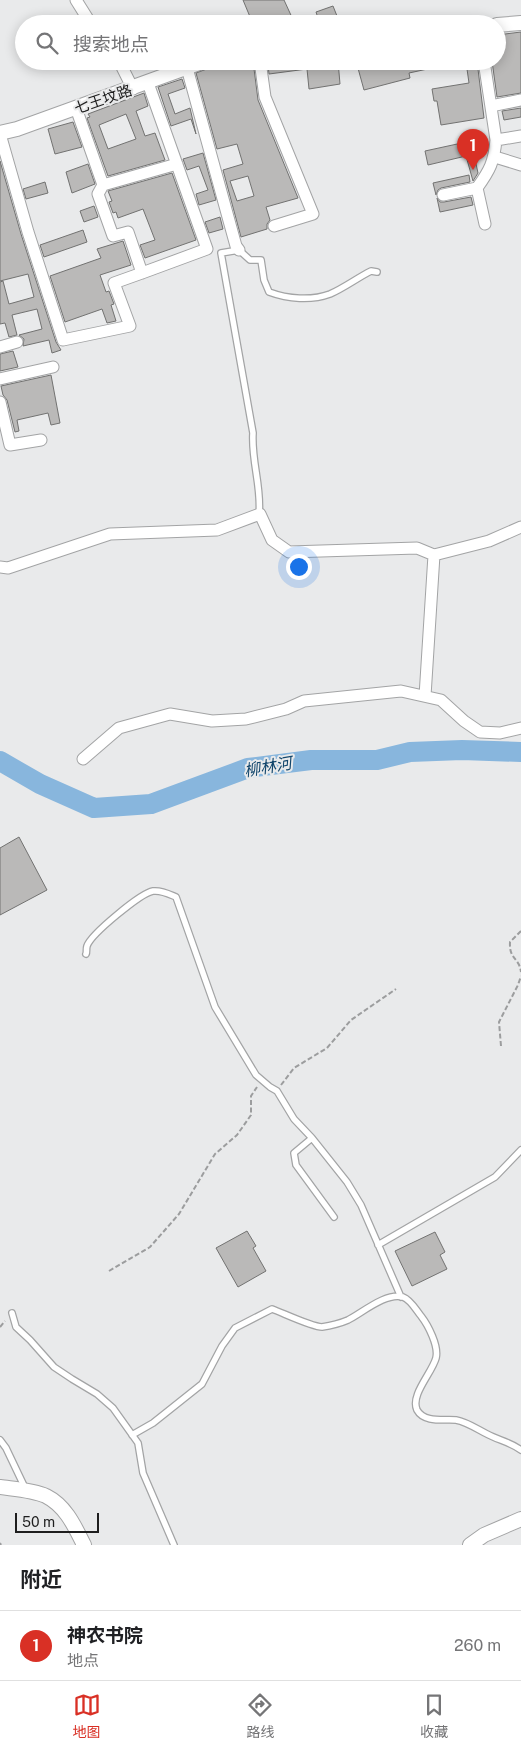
<!DOCTYPE html>
<html lang="zh">
<meta charset="utf-8">
<style>
:root{--surface:#fff;--page:#f6f6f6;--text:#202124;--muted:#757577;--line:#e0e0e0;--accent:#d93025}
body{margin:0;font-family:"Public Sans","Noto Sans SC",sans-serif;background:var(--page);color:var(--text)}
.scale{position:absolute;left:15px;bottom:12px;width:84px;box-sizing:border-box;padding-left:5px;border:2px solid #1e1e1e;border-top:0;font-size:14px;line-height:18px;white-space:nowrap;color:#1e1e1e;-webkit-text-stroke:4px #e9eaeb;paint-order:stroke}
.you{position:absolute;left:298px;top:566px;width:18px;height:18px;margin:-12px;border:4px solid #fff;border-radius:50%;background:#1a73e8;box-shadow:0 0 0 8px #1a73e833}
.badge{display:grid;place-items:center;width:32px;height:32px;border-radius:50%;background:var(--accent);color:#fff;font-size:16px;font-weight:700}
.pin{position:absolute;translate:-50% -41px;filter:drop-shadow(0 1px 2px #0008)}
.pin::after{content:'';position:absolute;top:26px;width:18px;height:15px;background:inherit;clip-path:polygon(0 0,100% 0,50% 100%)}
.list{margin:0;padding:0;list-style:none}
h2{display:flex;justify-content:space-between;align-items:center;height:65px;margin:0;padding:0 20px;font-size:21px}
h2 small{font-size:16px;font-weight:400;color:var(--muted)}
.list li{display:grid;grid-template-columns:32px 1fr auto;gap:15px;align-items:center;box-sizing:border-box;height:70px;padding:0 20px;border-top:1px solid var(--line)}
.list b{display:block;font-size:19px;white-space:nowrap}
.list p{margin:0;font-size:16px;white-space:nowrap;color:var(--muted)}
.list em{font-size:16px;font-style:normal;color:var(--muted)}
.icon{flex:none;width:28px;height:28px;fill:none;stroke:currentColor;stroke-width:2;stroke-linecap:round;stroke-linejoin:round}
.map{position:relative;flex:none;width:521px;height:1545px;overflow:hidden}
.search{position:absolute;background:var(--surface);box-shadow:0 2px 12px #0003;left:15px;right:15px;top:15px;height:55px;display:flex;align-items:center;gap:12px;box-sizing:border-box;padding:0 18px;border-radius:28px;color:var(--muted);font-size:19px}
.sheet{height:135px;background:var(--surface)}
nav{display:flex;justify-content:space-around;align-items:center;box-sizing:border-box;height:70px;border-top:1px solid var(--line);background:var(--surface);font-size:14px;color:var(--muted)}
nav a{display:grid;justify-items:center;gap:2px}
nav .on{color:var(--accent)}
.map>svg:first-child{display:block}
.lines{fill:none;stroke-linecap:round;stroke-linejoin:round}
.river{stroke:#88b6dd;stroke-width:20}
.building{fill:#bab9b8;stroke:#727271;fill-rule:evenodd}
.service-casing{stroke:#a3a4a5;stroke-width:8}
.minor-casing{stroke:#a3a4a5;stroke-width:13}
.tertiary-casing{stroke:#a3a4a5;stroke-width:16}
.path{stroke:#9c9d9e;stroke-width:2;stroke-dasharray:5 2.5;stroke-linecap:butt}
.service{stroke:#fff;stroke-width:5.5}
.minor{stroke:#fff;stroke-width:11}
.tertiary{stroke:#fff;stroke-width:14}
.labels{text-anchor:middle;dominant-baseline:central;stroke-width:4;stroke-linejoin:round;paint-order:stroke}
.street-label{font-size:15px;fill:#1e1e1e;stroke:#e9eaeb}
.water-label{font-size:16px;font-style:italic;fill:#11456b;stroke:#e9eaeb}
</style>
<div class="map">
<svg width="521" height="1545" viewBox="0 0 521 1545">
<rect width="100%" height="100%" fill="#e9eaeb"/>
<g class="lines">
<path class="river" d="M0,761L40,784L94,808L151,804L248,768L311,760H377L410,752L462,750L521,752"/>
</g>
<path class="building" d="M243,0H284L295,24H253Z
M333,6L339,21L331,24H320L316,12Z
M521,32V93L497,97L492,61H497V35Z
M240,61H253L258,100L298,198L266,207L270,220L267,224V229L241,237L223,170L243,164L237,144L217,149L196,73L212,67ZM248,176L254,196L237,201L230,181Z
M298,61H338L340,84L309,89L307,69L269,74L268,65Z
M356,61H445L446,65L409,73L410,78L364,90Z
M477,61L484,118L441,125L437,101H434L432,89L469,83L466,62Z
M182,79L185,88L168,94L175,114L190,108L196,134L191,119L171,126L158,87Z
M144,93L148,106L136,111L145,136L155,133L165,160L108,176L87,118L90,117L88,114ZM126,114L136,139L108,149L99,125Z
M521,108V117L504,120L502,111Z
M73,122L82,147L55,154L48,129Z
M471,141L478,173L473,181L466,156L428,165L425,151Z
M203,153L216,200L199,205L196,194L208,190L199,166L187,170L183,159Z
M0,161L21,234L56,342L61,350L52,353L49,340L23,346L24,339L19,335L42,329L37,309L12,315L17,335L9,337L5,323L0,324V282L3,281L9,304L34,297L28,274L0,281Z
M88,164L95,184L72,193L66,172Z
M172,173L196,240L145,258L140,245L155,240L143,209L118,218L116,212L113,213L109,202L112,201L108,191Z
M469,175L470,182L441,188L438,190L436,195L433,183Z
M45,182L48,193L26,199L23,189Z
M471,197L473,205L440,212L437,198L440,202H444Z
M94,206L98,217L84,222L80,211Z
M220,217L223,229L209,233L205,222Z
M83,230L87,242L44,257L40,245Z
M123,241L131,265L100,275L106,292L109,291L114,304L111,305L116,321L107,323L102,309L65,322L50,276L101,258L97,249Z
M13,351L18,367L0,371V354Z
M51,375L60,423L51,425L48,413L17,420L19,431L15,432L7,400L3,395L1,386Z
M19,837L47,890L0,915V848Z
M247,1231L256,1246L253,1248L266,1271L238,1287L216,1248Z
M435,1232L445,1252L440,1255L447,1269L412,1286L395,1251Z"/>
<g class="lines">
<defs>
<path id="service" d="M259,515C262,487 251,461 253,433L221,253L239,250L250,260H261L264,280L269,292C288,299 311,301 330,294C344,288 357,278 371,271L377,272
M86,954C87,952 86,949 87,946C91,934 141,893 153,891C162,890 169,894 176,897L215,1007L256,1075L270,1087L277,1091L294,1119L312,1138L347,1182L361,1205L401,1297
M312,1138L294,1153L296,1165L334,1217
M378,1245L495,1177L521,1150
M12,1313L16,1327L30,1340L54,1367L72,1379L97,1394L113,1408L138,1443L143,1473L174,1545
M132,1435L153,1423L202,1384L222,1346L235,1328L272,1309C283,1313 312,1327 322,1327C329,1326 341,1323 348,1320C362,1313 386,1292 403,1297C411,1300 416,1310 421,1316C428,1325 439,1346 436,1358C432,1373 410,1395 417,1410C424,1423 444,1419 456,1420C467,1422 477,1429 487,1434C498,1440 510,1442 521,1450
M0,1440L6,1448L26,1490"/>
<path id="minor" d="M76,0L91,24
M119,61L133,89
M260,61L265,97L313,214L274,226
M484,61L496,140L521,136
M187,68L236,246L239,250
M491,106L521,100
M76,108L103,185L98,194L113,236L128,232L142,273L207,249L148,83
M0,134L28,232L63,340L130,326L114,283L142,273
M495,157L521,165
M103,185L177,164
M443,195L477,188
M485,224L477,188C490,170 494,162 496,140
M0,347L17,342
M0,379L53,367
M0,402L10,445L41,440
M0,567L8,568L110,534L217,530L260,514L272,540L289,552L417,548L434,555L489,541L521,527
M425,696L434,555
M83,759L119,728L170,714L212,721L246,719L286,709L304,701L401,691L441,700L464,721L480,732L500,733L521,728"/>
<path id="tertiary" d="M497,25L521,23
M0,133L17,129L205,61
M0,1487C14,1489 33,1490 46,1496C66,1506 75,1527 84,1545
M470,1545L484,1535L521,1519"/>
</defs>
<use href="#service" class="service-casing"/>
<use href="#minor" class="minor-casing"/>
<use href="#tertiary" class="tertiary-casing"/>
<path class="path" d="M521,931L510,942C509,960 519,957 521,972
M501,1046L499,1022L518,985L521,976
M281,1085L294,1068L327,1048L351,1020L396,989
M109,1271L150,1247L179,1214L215,1154L237,1135L251,1115V1096L257,1087
M0,1327L5,1321
M0,1543L1,1545"/>
<use href="#service" class="service"/>
<use href="#minor" class="minor"/>
<use href="#tertiary" class="tertiary"/>
</g>
<g class="labels">
<g class="street-label">
<text transform="translate(103 99) rotate(-19)">七王坟路</text>
</g>
<g class="water-label">
<text transform="translate(268 767) rotate(-10)">柳林河</text>
</g>
</g>
</svg>
<div class="scale">50 m</div>
<div class="you"></div>
<div class="pin badge" style="left:473px;top:170px">1</div>
<div class="search"><svg class="icon" aria-label="search" viewBox="0 0 24 24"><circle cx="10" cy="10" r="6"/><path d="M15 15l6 6"/></svg>搜索地点</div>
</div>
<section class="sheet">
<h2>附近<small></small></h2>
<ul class="list">
<li><span class="badge">1</span><div><b>神农书院</b><p>地点</p></div><em>260 m</em></li>
</ul>
</section>
<nav>
<a class="on"><svg class="icon" aria-label="map" viewBox="0 0 24 24"><path d="M3 6l6-2 6 2 6-2v14l-6 2-6-2-6 2zM9 4v14M15 6v14"/></svg>地图</a>
<a><svg class="icon" aria-label="directions" viewBox="0 0 24 24"><path d="M12 3l9 9-9 9-9-9zM9 14v-3h6M13 9l2 2-2 2"/></svg>路线</a>
<a><svg class="icon" aria-label="saved" viewBox="0 0 24 24"><path d="M7 4h10v16l-5-4-5 4z"/></svg>收藏</a>
</nav>
